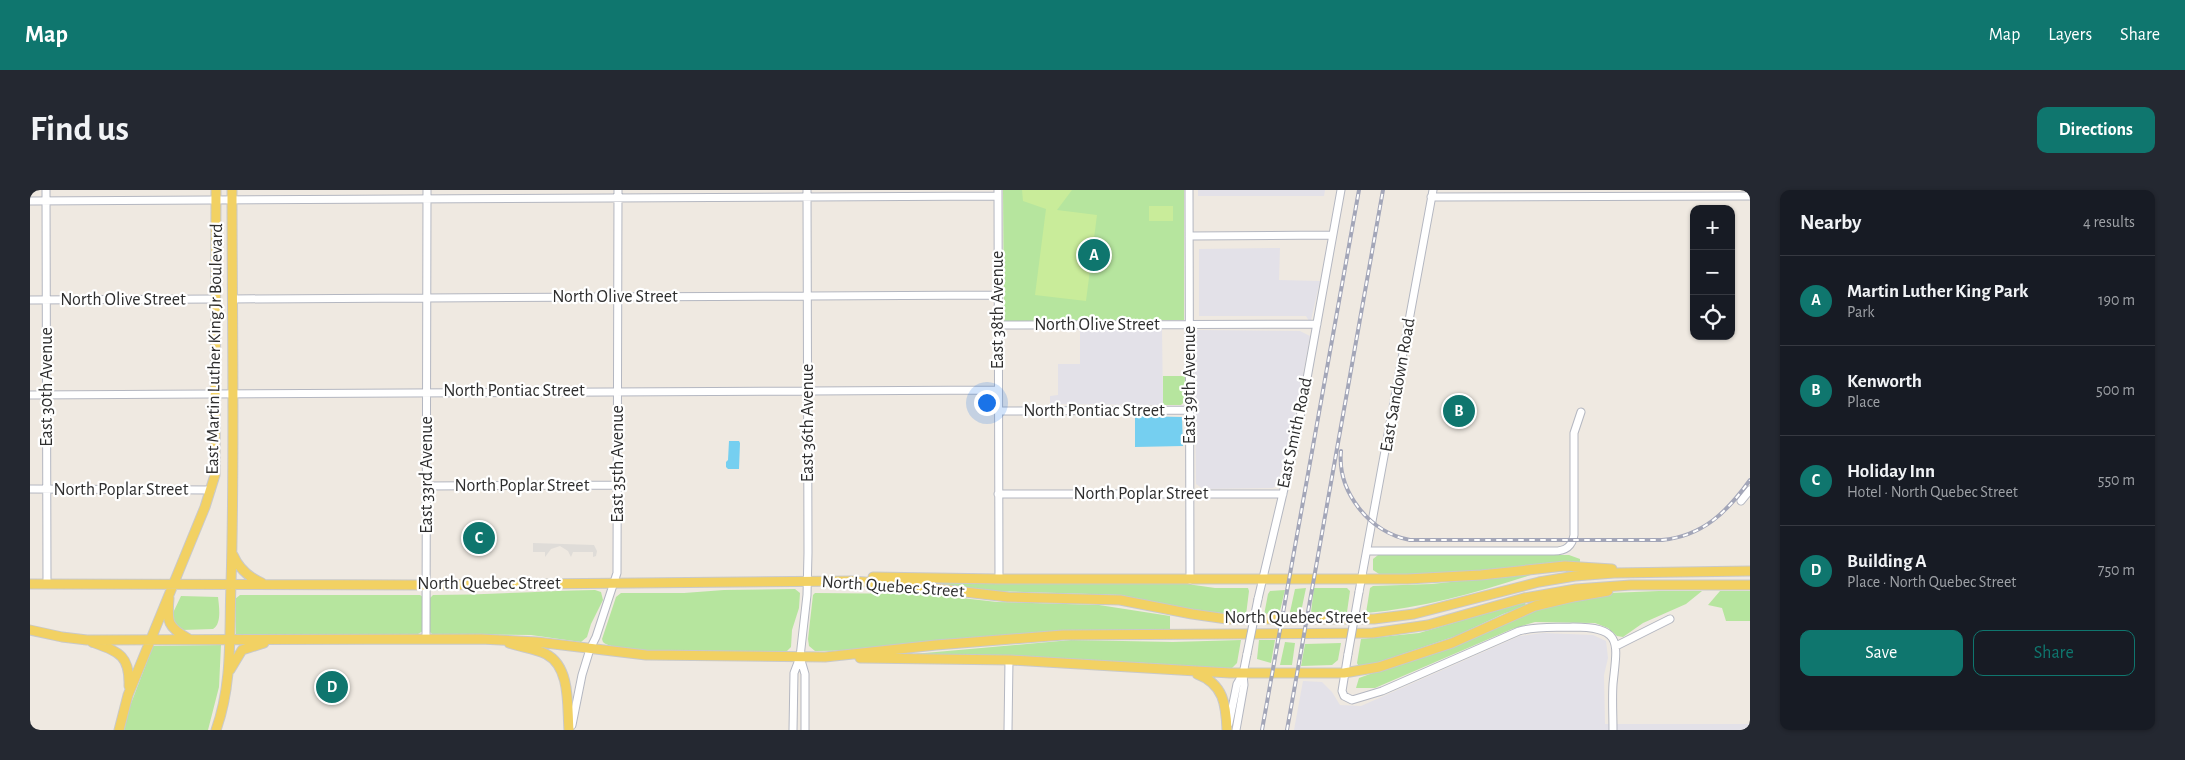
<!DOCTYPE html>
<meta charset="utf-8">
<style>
:root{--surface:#171b24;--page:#242831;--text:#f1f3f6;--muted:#9ea1a6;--line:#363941;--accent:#0f766e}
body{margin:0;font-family:"Alegreya Sans",sans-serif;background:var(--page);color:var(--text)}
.controls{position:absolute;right:15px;top:15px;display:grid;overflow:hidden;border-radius:10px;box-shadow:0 1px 4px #0004}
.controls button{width:45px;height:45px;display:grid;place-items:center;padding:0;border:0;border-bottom:1px solid var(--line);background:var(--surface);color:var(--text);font:25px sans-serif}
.you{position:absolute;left:956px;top:212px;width:18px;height:18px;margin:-12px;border:4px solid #fff;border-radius:50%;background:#1a73e8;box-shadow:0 0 0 8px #1a73e833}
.badge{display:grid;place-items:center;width:32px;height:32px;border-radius:50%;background:var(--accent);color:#fff;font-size:16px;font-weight:700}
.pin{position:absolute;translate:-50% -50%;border:2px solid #fff;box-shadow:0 1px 5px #0006}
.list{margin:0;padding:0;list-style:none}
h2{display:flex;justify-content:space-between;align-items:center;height:65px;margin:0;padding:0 20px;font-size:21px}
h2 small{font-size:16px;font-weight:400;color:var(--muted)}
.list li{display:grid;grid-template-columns:32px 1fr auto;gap:15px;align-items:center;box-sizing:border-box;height:90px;padding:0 20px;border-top:1px solid var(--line)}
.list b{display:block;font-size:19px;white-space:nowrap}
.list p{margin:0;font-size:16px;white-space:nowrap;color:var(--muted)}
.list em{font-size:16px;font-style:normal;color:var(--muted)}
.actions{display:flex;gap:10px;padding:15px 20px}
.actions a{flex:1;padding:11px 0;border:1px solid var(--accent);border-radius:10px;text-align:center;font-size:18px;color:var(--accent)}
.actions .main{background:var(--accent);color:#fff}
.icon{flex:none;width:28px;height:28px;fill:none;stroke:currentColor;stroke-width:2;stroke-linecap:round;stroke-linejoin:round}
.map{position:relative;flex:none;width:1720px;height:540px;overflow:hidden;border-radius:10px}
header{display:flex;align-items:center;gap:30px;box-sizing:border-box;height:70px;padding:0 25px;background:var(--accent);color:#fff}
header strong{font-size:24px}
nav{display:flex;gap:28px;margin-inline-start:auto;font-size:18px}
.intro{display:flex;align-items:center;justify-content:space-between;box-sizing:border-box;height:120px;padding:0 30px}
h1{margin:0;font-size:35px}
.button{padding:12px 22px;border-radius:10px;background:var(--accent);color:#fff;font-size:18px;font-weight:700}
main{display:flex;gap:30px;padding:0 30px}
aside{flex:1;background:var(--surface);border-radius:10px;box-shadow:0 1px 4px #0004}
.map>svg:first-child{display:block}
.industrial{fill:#e3e1e8}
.green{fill:#b6e59e}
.pitch{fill:#c9ec9a}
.plaza{fill:#dfdcd8}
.water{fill:#75cff0}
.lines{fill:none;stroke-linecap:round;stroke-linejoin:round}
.minor-casing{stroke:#b4b7c1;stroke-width:9}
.major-casing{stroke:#c9c9c9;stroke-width:11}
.minor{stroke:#fff;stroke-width:7}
.major{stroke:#f2d163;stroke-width:9}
.rail-casing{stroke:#a3a6b8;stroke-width:4}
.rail{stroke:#fff;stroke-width:2;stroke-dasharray:5.5;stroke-linecap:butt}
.minor-bridge-casing{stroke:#b4b7c1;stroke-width:9;stroke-linecap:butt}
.minor-bridge{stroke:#fff;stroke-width:7}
.labels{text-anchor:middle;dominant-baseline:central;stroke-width:4.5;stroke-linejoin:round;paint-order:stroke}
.street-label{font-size:18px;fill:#2e2e2e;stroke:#fff}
</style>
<header>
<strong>Map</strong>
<nav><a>Map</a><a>Layers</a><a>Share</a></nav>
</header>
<div class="intro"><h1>Find us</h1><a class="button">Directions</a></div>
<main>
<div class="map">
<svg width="1720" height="540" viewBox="0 0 1720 540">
<rect width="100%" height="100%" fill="#efe9e1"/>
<path class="industrial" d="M1168,0H1295L1294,6H1168Z
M1250,58L1249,90L1290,91L1281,130L1279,131L1276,126H1169V59Z
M1050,138H1132L1133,215L1020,214V206L1028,205V174H1050Z
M1167,140L1270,141L1280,146L1265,227L1248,294L1243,298L1173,299L1166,294L1164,144Z
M1513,443L1563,445L1576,451L1578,468L1574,485L1575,534H1720V540H1264L1273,491L1292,492L1302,502L1310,515L1331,516L1490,446Z"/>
<path class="green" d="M973,0H1154V130L974,131Z
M1133,186H1155L1154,212L1151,215H1133Z
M1348,365H1539L1550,369V374L1443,384H1349L1343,380V369Z
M1504,383V384C1448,402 1395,418 1336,423L1340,398L1343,396L1402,394Z
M905,393L1157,394L1185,398H1218L1219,401L1216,425L1165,421L1091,405L961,401Z
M1276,398L1271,422H1260L1265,399Z
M1284,398H1317L1320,401L1317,422H1281Z
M765,399L770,403L769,418L762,440L761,457L757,461C730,461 585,466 573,452L572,449L586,407L591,403H654L694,400Z
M565,400L571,402L573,410L561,434L557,447L551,452L501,445L402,444L399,441L400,408L403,405C457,405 511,401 565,400Z
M1255,400L1249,425H1234L1238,404L1240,401Z
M1629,401H1672L1656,414L1613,433L1593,447L1587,446L1578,438L1565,433L1505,432L1482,439L1345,498H1326L1329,488L1384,468L1509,417L1580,403Z
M1690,401H1720V431H1696L1692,418L1678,415Z
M785,403L896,404L967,412L1069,415L1140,426V440C1069,440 998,442 926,449C879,453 833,461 785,461L779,456L778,449L783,405Z
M210,405H390L393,407V441L388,444L206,445L205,409Z
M151,406L188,407C189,416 192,434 183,439L152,440L146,438L142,425Z
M1495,412L1496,416L1473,424L1426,446L1340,475H1328L1327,473L1331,449L1389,443Z
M1041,450L1143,452L1211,450L1207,473L1201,479L1117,473L872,465Z
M1229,450H1245L1241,473L1227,469Z
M1255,452L1265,453L1262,475H1250Z
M1311,453L1308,470L1302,475L1271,476L1275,454Z
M191,455L189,497L178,540H94L100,516L123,456Z"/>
<path class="pitch" d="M992,0H1042L1027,20L1067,25L1056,111L1005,105L1016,19L993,11Z
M1119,16H1143V31H1119Z"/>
<path class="plaza" d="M503,353L564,355L567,361L566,366L563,367V362H543L541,367L538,361L530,356L521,359L515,367V362H503Z"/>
<path class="water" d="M1105,226L1152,227L1153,256L1105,257Z
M699,251H709L710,253L709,279H698L696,277V272L698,270Z"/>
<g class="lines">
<defs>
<path id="minor" d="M16,0L17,394
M968,0L969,389
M1159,0L1160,390
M1401,7L1720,6
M0,11L968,6
M1159,46L1302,45
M202,109L968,105
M0,110L186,109
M968,135L1287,134
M0,205L968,200
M968,221L1159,220
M397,296L588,295
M0,299L181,300
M968,304H1253
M1711,311L1720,300
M1337,361H1524C1535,361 1542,357 1544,345V243L1551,222
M1329,402L1403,0
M1228,409L1267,244L1311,0
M396,449L397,0
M1586,456L1640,429
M1318,464L1312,501L1314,506L1322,510L1352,501L1489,441C1507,436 1525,438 1543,437C1594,437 1587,454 1583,494C1582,509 1583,525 1583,540
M770,467L775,484V540
M1199,533L1207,494L1213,484
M542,535L552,485L560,459L566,447L587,383L588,0
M763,540L764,483L770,467L777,405L778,363L777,0
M978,540L979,470
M1206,540L1214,495L1213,484L1217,464"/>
<path id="major" d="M203,365C209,379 218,387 232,393
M843,387L969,389H1377L1451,385L1535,376L1582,379
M0,394L397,395L823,391L883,396L978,407L1090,410L1162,424L1197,429H1344L1384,424L1509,392L1545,386L1584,383L1720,381
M139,408C137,432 137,437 159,449
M0,440L32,447L57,450L451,449L507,452L616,465L795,467L906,455L1033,445L1343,443L1398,435L1494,408L1546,399L1601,395H1720
M62,452C89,462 100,465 99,496
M479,453C491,457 506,459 516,464C541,477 537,516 539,540
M830,468L981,470L1200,483H1314L1349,477L1422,453L1505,416L1543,407L1578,401
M200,480L212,460L234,453
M1167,484C1194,494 1196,515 1197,540
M89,540L98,505L175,317L185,285L186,0
M186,540C203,493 199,443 201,394C205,263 202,131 202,0"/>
</defs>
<use href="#minor" class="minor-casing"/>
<use href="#major" class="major-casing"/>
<use href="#minor" class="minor"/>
<use href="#major" class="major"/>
<defs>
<path id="rail" d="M1311,261C1307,302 1340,343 1380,350H1632C1673,346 1697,322 1720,290
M1232,540L1329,0
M1257,540L1353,0"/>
</defs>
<use href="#rail" class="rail-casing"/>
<use href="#rail" class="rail"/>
<defs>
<path id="minor-bridge" d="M1217,464L1228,409
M1318,464L1329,402"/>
</defs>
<use href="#minor-bridge" class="minor-bridge-casing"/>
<use href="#minor-bridge" class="minor-bridge"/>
</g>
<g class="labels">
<g class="street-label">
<text x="585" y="107">North Olive Street</text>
<text x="93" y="110">North Olive Street</text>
<text transform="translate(968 120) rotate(-90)">East 38th Avenue</text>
<text x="1067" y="135">North Olive Street</text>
<text transform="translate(185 159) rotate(-89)">East Martin Luther King Jr Boulevard</text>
<text transform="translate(1160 195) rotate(-90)">East 39th Avenue</text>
<text transform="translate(1368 195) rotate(-80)">East Sandown Road</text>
<text transform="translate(17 197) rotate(-90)">East 30th Avenue</text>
<text x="484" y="201">North Pontiac Street</text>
<text x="1064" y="221">North Pontiac Street</text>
<text transform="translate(778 233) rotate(-90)">East 36th Avenue</text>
<text transform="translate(1265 243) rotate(-78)">East Smith Road</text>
<text transform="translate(588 274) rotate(-90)">East 35th Avenue</text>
<text transform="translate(397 285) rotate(-90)">East 33rd Avenue</text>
<text x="492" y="296">North Poplar Street</text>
<text x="91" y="300">North Poplar Street</text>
<text x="1111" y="304">North Poplar Street</text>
<text x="459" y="394">North Quebec Street</text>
<text transform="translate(863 397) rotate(4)">North Quebec Street</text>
<text x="1266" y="428">North Quebec Street</text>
</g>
</g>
</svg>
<div class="controls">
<button>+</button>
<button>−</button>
<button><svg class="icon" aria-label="locate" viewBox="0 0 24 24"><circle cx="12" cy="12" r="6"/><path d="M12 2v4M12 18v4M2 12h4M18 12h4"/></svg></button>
</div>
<div class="you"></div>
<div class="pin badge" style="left:1064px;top:65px">A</div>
<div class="pin badge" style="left:1429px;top:221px">B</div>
<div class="pin badge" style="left:449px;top:348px">C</div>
<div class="pin badge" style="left:302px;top:497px">D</div>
</div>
<aside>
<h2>Nearby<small>4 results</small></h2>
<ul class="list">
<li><span class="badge">A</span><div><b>Martin Luther King Park</b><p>Park</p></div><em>190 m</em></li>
<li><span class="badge">B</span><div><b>Kenworth</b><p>Place</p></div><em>500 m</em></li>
<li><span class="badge">C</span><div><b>Holiday Inn</b><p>Hotel · North Quebec Street</p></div><em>550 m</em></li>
<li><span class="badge">D</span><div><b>Building A</b><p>Place · North Quebec Street</p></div><em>750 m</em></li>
</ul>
<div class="actions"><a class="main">Save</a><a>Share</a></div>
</aside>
</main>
